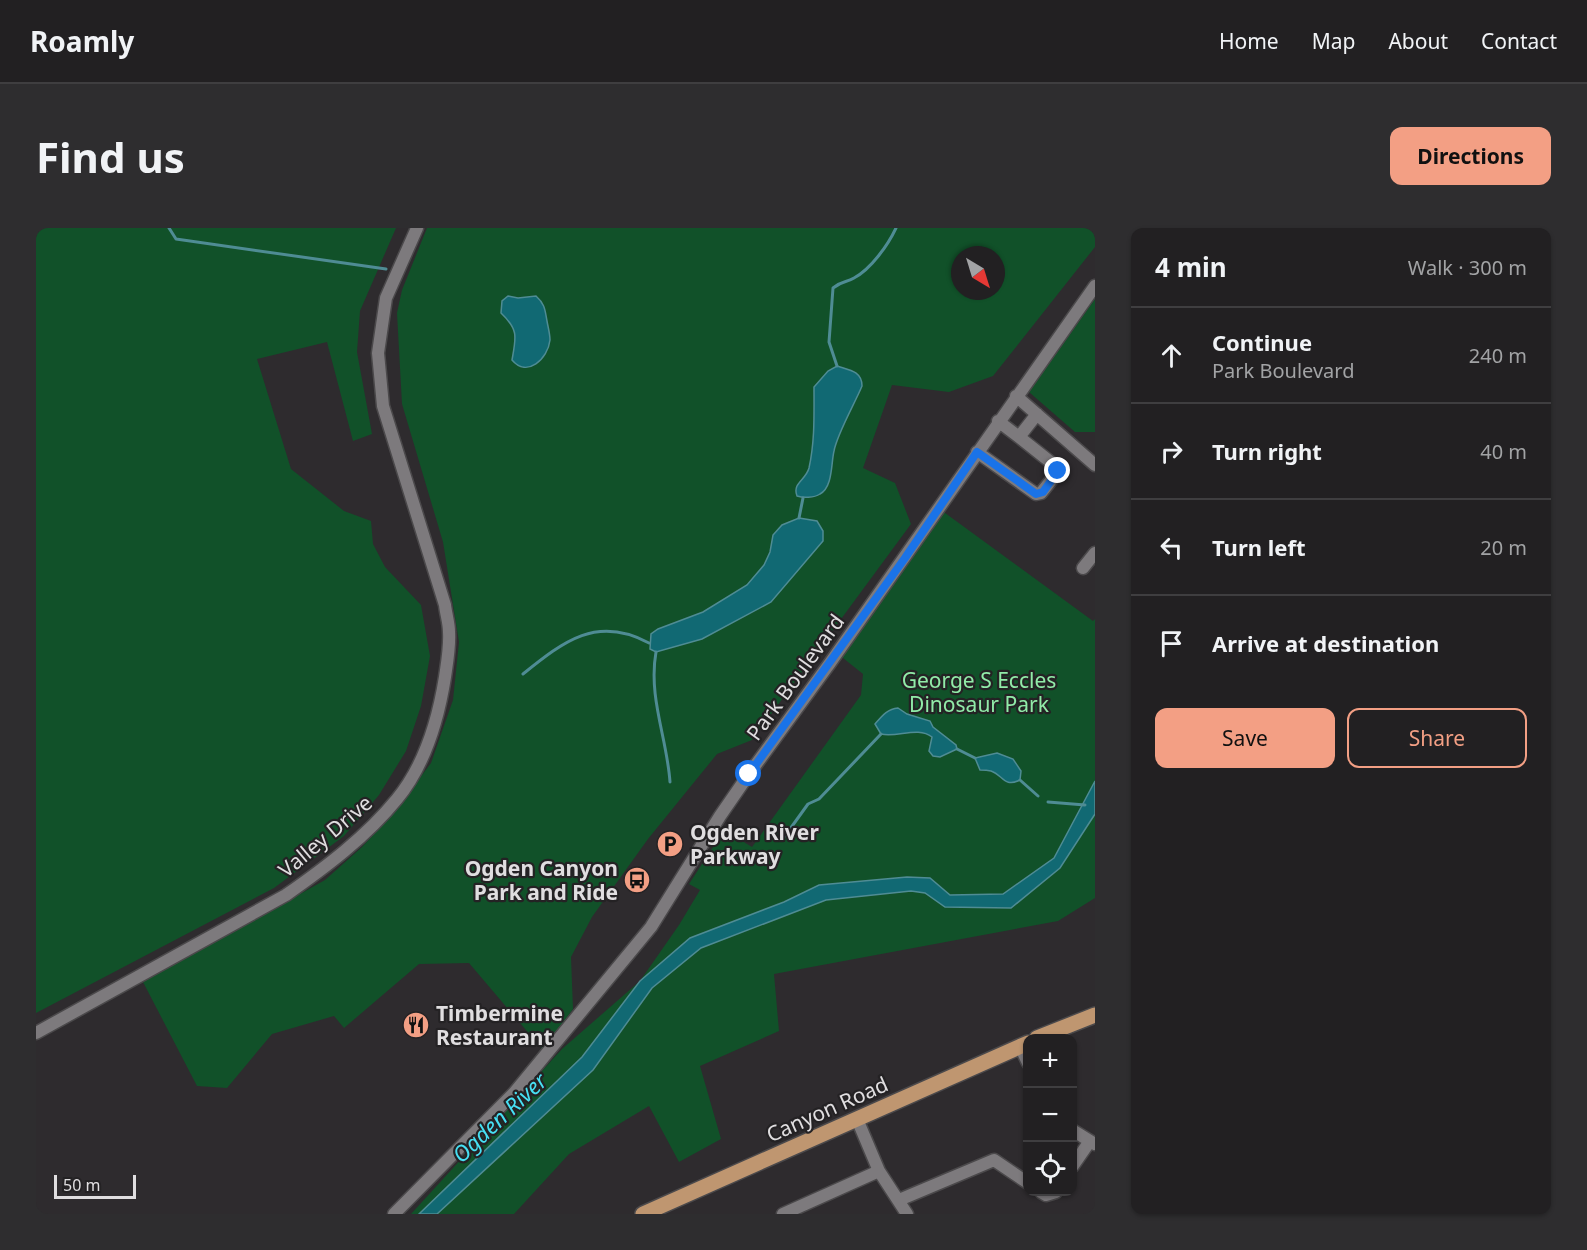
<!DOCTYPE html>
<meta charset="utf-8">
<style>
:root{--surface:#222022;--page:#2e2d2f;--text:#f1f3f6;--muted:#a2a3a5;--line:#3f3e40;--accent:#f39f84}
body{margin:0;font-family:"Noto Sans",sans-serif;background:var(--page);color:var(--text)}
.controls{position:absolute;right:18px;bottom:18px;display:grid;overflow:hidden;border-radius:12px;box-shadow:0 2px 4px #0004}
.controls button{width:54px;height:54px;display:grid;place-items:center;padding:0;border:0;border-bottom:2px solid var(--line);background:var(--surface);color:var(--text);font:30px sans-serif}
.compass{position:absolute;left:915px;top:18px;width:54px;height:54px;border-radius:50%;background:var(--surface);box-shadow:0 2px 4px #0004;rotate:142deg}
.scale{position:absolute;left:18px;bottom:15px;width:82px;box-sizing:border-box;padding-left:6px;border:3px solid #e0dee0;border-top:0;font-size:16px;line-height:21px;white-space:nowrap;color:#e0dee0;-webkit-text-stroke:4px #242224;paint-order:stroke}
.stop{position:absolute;width:18px;height:18px;margin:-14px;border:4px solid #1a73e8;border-radius:50%;background:#fff}
.stop.end{background:#1a73e8;border-color:#fff;box-shadow:0 2px 6px #0008}
.list{margin:0;padding:0;list-style:none}
h2{display:flex;justify-content:space-between;align-items:center;height:78px;margin:0;padding:0 24px;font-size:26px}
h2 small{font-size:20px;font-weight:400;color:var(--muted)}
.list li{display:grid;grid-template-columns:39px 1fr auto;gap:18px;align-items:center;box-sizing:border-box;height:96px;padding:0 24px;border-top:2px solid var(--line)}
.list b{display:block;font-size:22px;white-space:nowrap}
.list p{margin:0;font-size:20px;white-space:nowrap;color:var(--muted)}
.list em{font-size:20px;font-style:normal;color:var(--muted)}
.actions{display:flex;gap:12px;padding:18px 24px}
.actions a{flex:1;padding:14px 0;border:2px solid var(--accent);border-radius:12px;text-align:center;font-size:21px;color:var(--accent)}
.actions .main{background:var(--accent);color:#111}
.icon{flex:none;width:33px;height:33px;fill:none;stroke:currentColor;stroke-width:2;stroke-linecap:round;stroke-linejoin:round}
.map{position:relative;flex:none;width:1059px;height:986px;overflow:hidden;border-radius:12px}
header{display:flex;align-items:center;gap:36px;box-sizing:border-box;height:84px;padding:0 30px;background:var(--surface);border-bottom:2px solid var(--line)}
header strong{font-size:28px}
nav{display:flex;gap:33px;margin-inline-start:auto;font-size:21px}
.intro{display:flex;align-items:center;justify-content:space-between;box-sizing:border-box;height:144px;padding:0 36px}
h1{margin:0;font-size:42px}
.button{padding:15px 27px;border-radius:12px;background:var(--accent);color:#111;font-size:21px;font-weight:700}
main{display:flex;gap:36px;padding:0 36px}
aside{flex:1;background:var(--surface);border-radius:12px;box-shadow:0 2px 4px #0004}
.map>svg:first-child{display:block}
.green{fill:#115129;fill-rule:evenodd}
.water{fill:#116973;stroke:#4f8c94;stroke-width:1.5}
.lines{fill:none;stroke-linecap:round;stroke-linejoin:round}
.stream{stroke:#4f8c94;stroke-width:3}
.minor-casing{stroke:#4b494b;stroke-width:15}
.major-casing{stroke:#4b494b;stroke-width:18}
.minor{stroke:#7d7a7d;stroke-width:12}
.major{stroke:#bf9670;stroke-width:15}
.route{stroke:#1a73e8;stroke-width:8}
.labels{text-anchor:middle;dominant-baseline:central;stroke-width:4.5;stroke-linejoin:round;paint-order:stroke}
.street-label{font-size:21px;fill:#e0dee0;stroke:#242224}
.park-label{font-size:21px;fill:#91eba8;stroke:#242224}
.poi-label{font-size:21px;font-weight:bold;fill:#e0dee0;stroke:#242224;text-anchor:start}
.water-label{font-size:22px;font-style:italic;fill:#47e0f3;stroke:#242224}
</style>
<header>
<strong>Roamly</strong>
<nav><a>Home</a><a>Map</a><a>About</a><a>Contact</a></nav>
</header>
<div class="intro"><h1>Find us</h1><a class="button">Directions</a></div>
<main>
<div class="map">
<svg width="1059" height="986" viewBox="0 0 1059 986">
<rect width="100%" height="100%" fill="#2e2b2e"/>
<path class="green" d="M0,0H360L324,83L321,124L336,206L317,213L291,114L221,131L255,241L308,283L335,293L337,316L349,339L385,377L394,428L385,478L370,523L343,567L308,608L238,660L0,785Z
M391,0H1059V19L957,148L913,164L856,157L827,240L859,255L875,296L716,512L681,526L612,611L556,689L535,729L537,781L507,822L433,735L383,736L308,800L298,788L236,806L191,860L161,858L107,754L289,652L326,619L355,588L395,535L417,472L423,414L407,314L366,176L361,85L366,62ZM924,27H960V63H924Z
M1059,71V204H1039L993,164Z
M905,282L1057,393L1059,391V553L1047,577L1018,630L967,666L914,667L894,650L783,657L748,674L654,710L604,753L546,829L383,986H375L526,821L604,753L643,697L664,662L653,656L688,602L716,619L825,467L827,446L802,426Z
M1059,586V670L1022,693L738,746L743,803L664,838L685,911L643,934L613,878L533,926L478,986H401L557,842L616,760L665,720L790,672L875,662L889,665L910,679L975,680L1024,640Z"/>
<path class="water" d="M472,68L482,70L500,68C509,76 509,82 511,93C512,99 514,106 514,112C512,131 491,150 476,132C480,109 483,102 465,85L466,73Z
M801,138C813,142 826,143 826,158C819,175 801,206 798,223C795,235 797,259 784,266C778,270 767,270 761,268C756,255 770,252 773,240C779,213 778,186 778,159L792,143Z
M763,290L781,293L787,303V313L735,374L666,411L620,424L614,421L615,406L622,401L667,384L711,357L728,337L734,324L737,307L746,297Z
M862,480L871,486L894,493L897,499L920,517L921,521L904,529L897,528L893,523L896,509C882,498 861,510 845,506L839,496C846,488 851,481 862,480Z
M961,525L977,531L985,543L984,552C968,560 967,547 955,543C951,542 948,542 944,542L939,530Z
M1059,553V586L1024,640L975,680L909,679L889,665L875,663L790,672L665,720L616,760L557,842L401,986H383L546,829L604,753L654,710L748,674L783,657L871,649L894,650L914,667L967,666L1018,630Z"/>
<g class="lines">
<path class="stream" d="M133,0L140,11L350,41
M801,138L793,114L797,60C807,52 810,55 818,50C835,41 852,17 860,0
M763,290L767,270
M620,424C612,469 631,510 634,554
M487,446C528,413 561,387 613,415
M921,521L939,530
M984,552L1002,568
M1012,574L1049,577
M749,608L772,576L783,571L845,506"/>
<defs>
<path id="minor" d="M980,168L1059,237
M962,193L983,209
M941,224L1000,266L1005,265L1021,245L1022,240L983,209L1001,186
M1047,340L1059,325
M0,805L250,667C290,639 330,609 361,571C389,537 402,493 409,449C411,435 414,419 413,404C413,395 410,386 409,377L347,178L342,125L350,70L381,0
M984,818L992,835
M821,891L843,943L871,986
M1036,902L1059,916
M1036,939L1054,913
M1005,964L1010,967L1020,964
M863,972L958,932L992,955
M358,986L478,865L615,699L684,588L713,546L794,435L1059,58
M747,986L843,943"/>
<path id="major" d="M1001,810L1059,787
M607,986L992,815"/>
</defs>
<use href="#minor" class="minor-casing"/>
<use href="#major" class="major-casing"/>
<use href="#minor" class="minor"/>
<use href="#major" class="major"/>
</g>
<g class="lines">
<path class="route" d="M713,546L869,330L941,224L1000,266L1007,264L1022,243"/>
</g>
<defs>
<symbol id="parking-disc" viewBox="-11 -11 22 22"><circle r="9.5" fill="#f39f84" stroke="#242224"/><path d="M-3.5-5.5H1a3.5 3.5 0 0 1 0 7H-1V5.5H-3.5ZM-1-3.4V-.6H.8a1.4 1.4 0 0 0 0-2.8Z" fill="#111"/></symbol>
<symbol id="bus-disc" viewBox="-11 -11 22 22"><circle r="9.5" fill="#f39f84" stroke="#242224"/><path d="M-5-6H5V4H4V6H2V4H-2V6H-4V4H-5ZM-3.5-4V0h7V-4ZM-3.5 1.2v1.5H-2V1.2ZM2 1.2v1.5H3.5V1.2Z" fill="#111"/></symbol>
<symbol id="restaurant-disc" viewBox="-11 -11 22 22"><circle r="9.5" fill="#f39f84" stroke="#242224"/><path d="M-5-6h1v4h1v-4h1v4h1v-4h1v5L-1.5 .5V6h-2V.5L-5-1ZM5-6V6H3V1.5H1.5Q1.5-4 5-6Z" fill="#111"/></symbol>
</defs>
<g fill-rule="evenodd">
<use href="#parking-disc" x="619" y="601" width="30" height="30"/>
<use href="#bus-disc" x="586" y="637" width="30" height="30"/>
<use href="#restaurant-disc" x="365" y="782" width="30" height="30"/>
</g>
<g class="labels">
<g class="street-label">
<text transform="translate(759 449) rotate(-54)">Park Boulevard</text>
<text transform="translate(289 608) rotate(-40)">Valley Drive</text>
<text transform="translate(791 881) rotate(-24)">Canyon Road</text>
</g>
<g class="park-label">
<text x="943" y="452">George S Eccles<tspan x="943" dy="24">Dinosaur Park</tspan></text>
</g>
<g class="poi-label">
<text x="654" y="604">Ogden River<tspan x="654" dy="24">Parkway</tspan></text>
<text x="582" y="640" text-anchor="end">Ogden Canyon<tspan x="582" dy="24">Park and Ride</tspan></text>
<text x="400" y="785">Timbermine<tspan x="400" dy="24">Restaurant</tspan></text>
</g>
<g class="water-label">
<text transform="translate(463 889) rotate(-43)">Ogden River</text>
</g>
</g>
</svg>
<div class="controls">
<button>+</button>
<button>−</button>
<button><svg class="icon" aria-label="locate" viewBox="0 0 24 24"><circle cx="12" cy="12" r="6"/><path d="M12 2v4M12 18v4M2 12h4M18 12h4"/></svg></button>
</div>
<svg class="compass" viewBox="-18 -18 36 36"><path d="M0-13l5 13h-10z" fill="#e53935"/><path d="M0 13l5-13h-10z" fill="#a2a3a5"/></svg>
<div class="scale">50 m</div>
<div class="stop" style="left:713px;top:546px"></div>
<div class="stop end" style="left:1022px;top:243px"></div>
</div>
<aside>
<h2>4 min<small>Walk · 300 m</small></h2>
<ul class="list">
<li><svg class="icon" aria-label="ahead" viewBox="0 0 24 24"><path d="M12 20V5M6 11l6-6 6 6"/></svg><div><b>Continue</b><p>Park Boulevard</p></div><em>240 m</em></li>
<li><svg class="icon" aria-label="right" viewBox="0 0 24 24"><path d="M7 20v-9h11M14 6l5 5-5 5"/></svg><div><b>Turn right</b></div><em>40 m</em></li>
<li><svg class="icon" aria-label="left" viewBox="0 0 24 24"><path d="M17 20v-9H6M10 6l-5 5 5 5"/></svg><div><b>Turn left</b></div><em>20 m</em></li>
<li><svg class="icon" aria-label="arrive" viewBox="0 0 24 24"><path d="M6 21V4h12l-3 4 3 4H6"/></svg><div><b>Arrive at destination</b></div></li>
</ul>
<div class="actions"><a class="main">Save</a><a>Share</a></div>
</aside>
</main>
